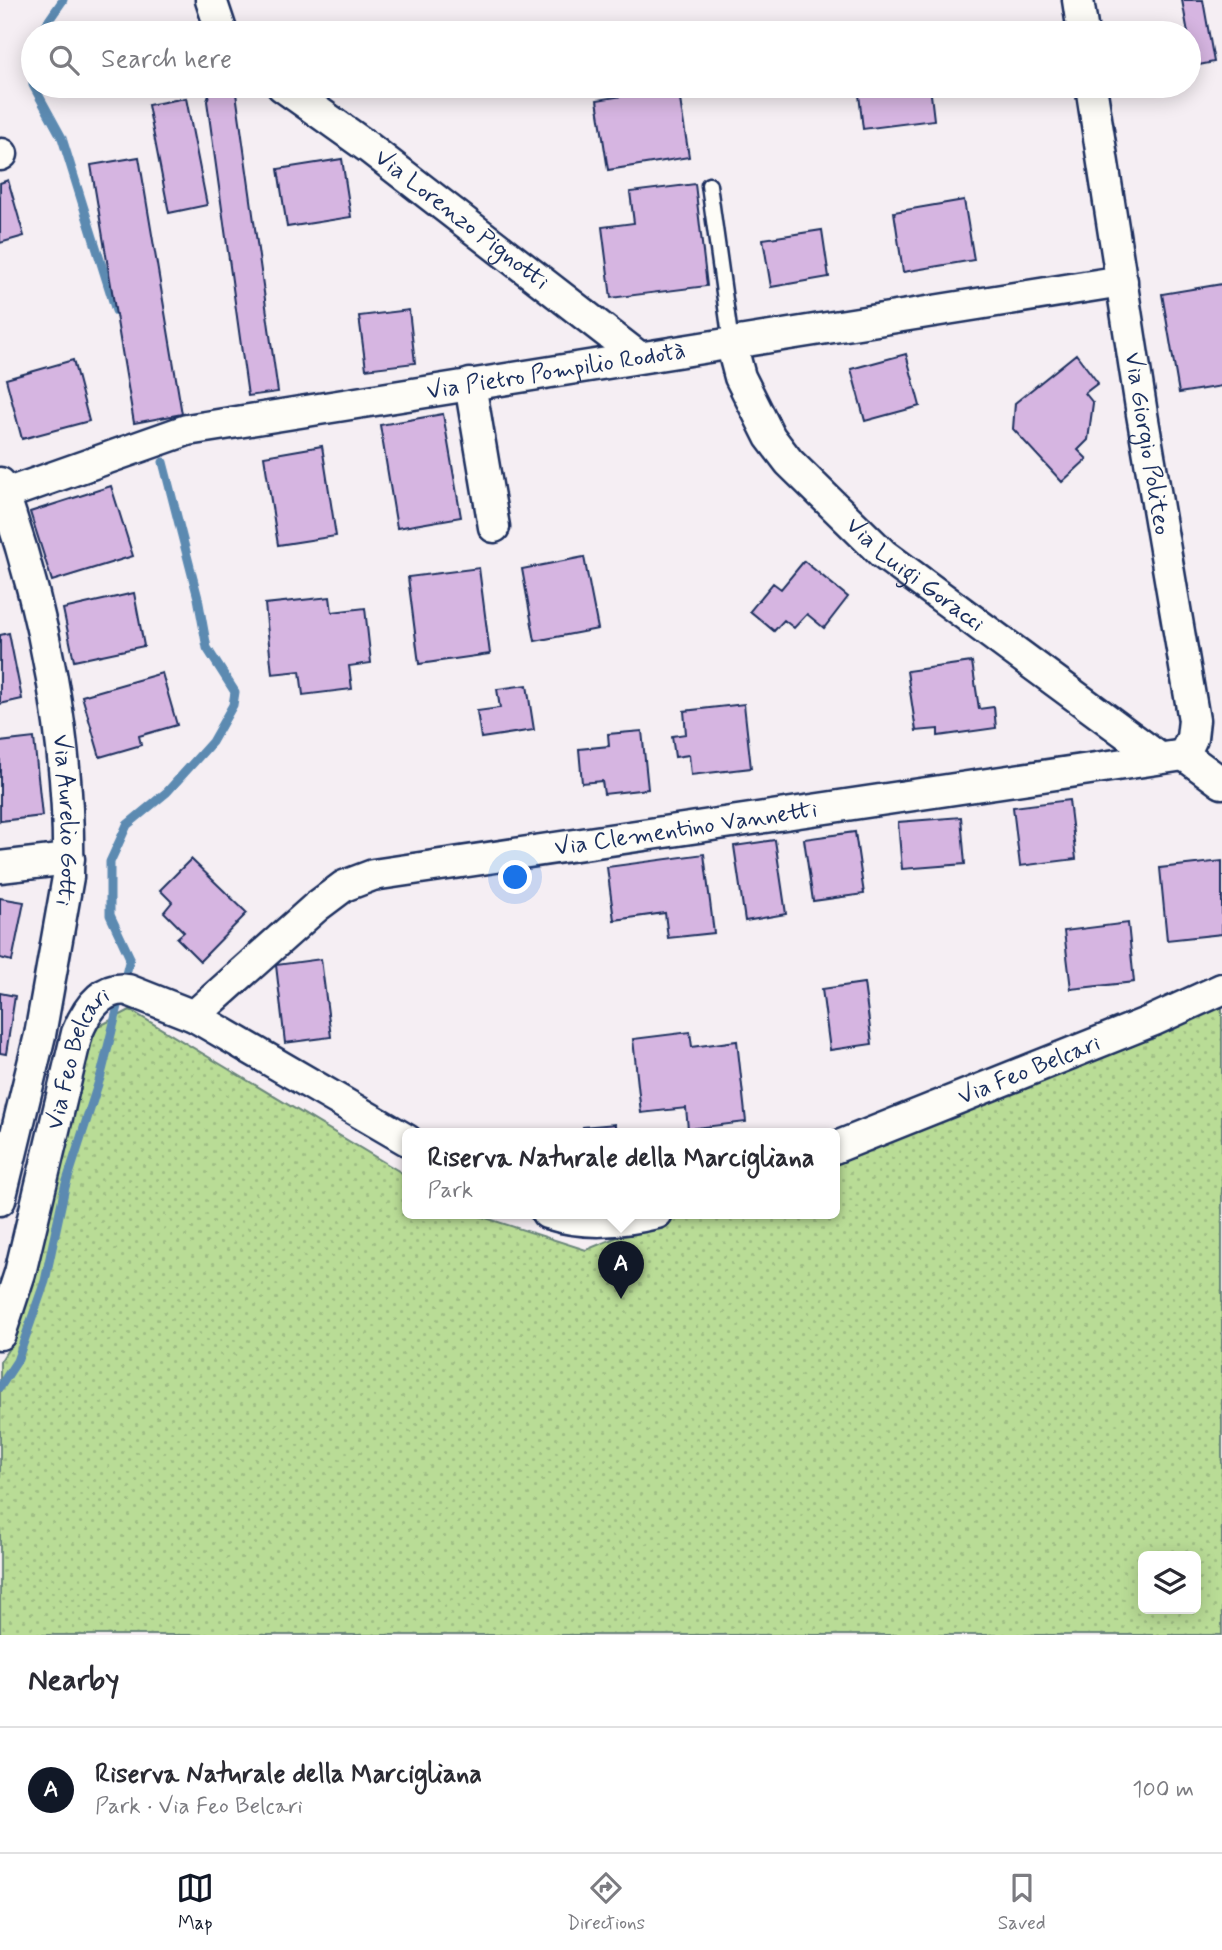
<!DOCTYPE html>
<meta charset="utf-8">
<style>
:root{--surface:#fff;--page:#f7f7f7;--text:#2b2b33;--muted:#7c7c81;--line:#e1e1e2;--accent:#111827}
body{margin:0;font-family:Mynerve,sans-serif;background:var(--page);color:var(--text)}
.controls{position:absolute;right:21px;bottom:21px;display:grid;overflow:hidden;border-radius:10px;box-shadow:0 4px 18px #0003}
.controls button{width:63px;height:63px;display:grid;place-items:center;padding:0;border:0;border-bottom:2px solid var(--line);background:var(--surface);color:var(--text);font:35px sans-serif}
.you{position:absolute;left:516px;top:878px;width:24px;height:24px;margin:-18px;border:5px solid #fff;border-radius:50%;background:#1a73e8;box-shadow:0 0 0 10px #1a73e833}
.badge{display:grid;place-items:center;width:46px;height:46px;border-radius:50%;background:var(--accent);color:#fff;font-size:23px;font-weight:700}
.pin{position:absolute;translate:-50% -58px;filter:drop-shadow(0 2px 4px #0008)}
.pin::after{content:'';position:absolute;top:37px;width:24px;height:21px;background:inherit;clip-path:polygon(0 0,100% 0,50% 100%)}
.popup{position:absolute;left:402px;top:1128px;width:438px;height:91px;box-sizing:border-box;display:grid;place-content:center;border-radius:10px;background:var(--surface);filter:drop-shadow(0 2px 5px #0005);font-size:23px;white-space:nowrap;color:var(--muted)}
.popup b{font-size:26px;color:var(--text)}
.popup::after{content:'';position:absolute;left:50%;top:100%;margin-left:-14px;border:14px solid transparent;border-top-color:var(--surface)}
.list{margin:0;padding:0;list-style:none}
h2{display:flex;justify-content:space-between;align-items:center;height:91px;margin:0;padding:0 28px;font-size:30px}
h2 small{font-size:23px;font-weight:400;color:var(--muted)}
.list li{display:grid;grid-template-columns:46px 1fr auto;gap:21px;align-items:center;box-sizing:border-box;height:126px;padding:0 28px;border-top:2px solid var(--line)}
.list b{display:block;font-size:26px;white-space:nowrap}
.list p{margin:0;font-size:23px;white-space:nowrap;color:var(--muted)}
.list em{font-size:23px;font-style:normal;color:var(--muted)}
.icon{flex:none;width:38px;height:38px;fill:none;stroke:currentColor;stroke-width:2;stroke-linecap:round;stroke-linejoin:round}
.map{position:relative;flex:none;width:1222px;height:1635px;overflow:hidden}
.search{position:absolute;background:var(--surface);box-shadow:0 4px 18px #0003;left:21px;right:21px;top:21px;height:77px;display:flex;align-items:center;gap:18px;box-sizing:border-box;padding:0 24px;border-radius:38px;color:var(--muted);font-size:26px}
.sheet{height:217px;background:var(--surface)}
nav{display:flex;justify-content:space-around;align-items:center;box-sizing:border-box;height:98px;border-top:2px solid var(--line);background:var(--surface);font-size:19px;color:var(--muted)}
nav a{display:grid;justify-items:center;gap:4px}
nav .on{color:var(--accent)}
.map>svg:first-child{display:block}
.park{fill:url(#park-dots);stroke:#6a867a;stroke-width:2;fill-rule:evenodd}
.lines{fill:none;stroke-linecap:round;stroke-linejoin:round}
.stream{stroke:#5c8ab1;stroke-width:9}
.building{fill:#d6b5e1;stroke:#1b2f5e;stroke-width:2}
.service-casing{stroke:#1b2f5e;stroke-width:19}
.minor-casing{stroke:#1b2f5e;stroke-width:35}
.service{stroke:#fdfcf7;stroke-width:14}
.minor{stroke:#fdfcf7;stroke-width:30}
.labels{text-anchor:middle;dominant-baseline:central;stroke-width:5;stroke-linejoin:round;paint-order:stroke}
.street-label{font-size:24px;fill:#1b2f5e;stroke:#fdfcf7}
</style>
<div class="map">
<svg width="1222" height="1635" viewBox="0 0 1222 1635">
<defs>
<pattern id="park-dots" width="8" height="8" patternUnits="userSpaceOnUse" patternTransform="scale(1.75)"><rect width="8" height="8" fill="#b9dc96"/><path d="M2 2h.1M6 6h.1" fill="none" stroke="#9ebd84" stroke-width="1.8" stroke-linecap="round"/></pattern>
</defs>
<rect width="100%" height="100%" fill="#f5eef3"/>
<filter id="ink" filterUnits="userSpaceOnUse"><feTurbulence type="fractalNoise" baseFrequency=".0143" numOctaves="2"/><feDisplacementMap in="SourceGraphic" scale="14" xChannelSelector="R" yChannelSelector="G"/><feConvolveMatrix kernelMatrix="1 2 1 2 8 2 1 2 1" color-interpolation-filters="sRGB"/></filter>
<g filter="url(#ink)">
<path class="park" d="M1222,987V1635H0V1362L9,1348L64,1124L94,1029L130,1010L407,1176V1213H470L586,1250L675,1213H834L835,1147ZM1143,1556H1196V1609H1143Z"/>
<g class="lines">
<path class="stream" d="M40,33L63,0
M33,79V85L62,138L116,311
M0,1387L17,1361L45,1281L65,1187L101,1075L130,958L110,915V862L127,825L167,792L212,742L233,705L235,692L207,648L198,598L163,462"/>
</g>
<path class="building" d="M1182,0H1203L1214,62L1194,66Z
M212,86H235L278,392L248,396L207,101Z
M858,86H930L934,120L863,129Z
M678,87L689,157L608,170L597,100Z
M186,98L207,205L169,213L148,105Z
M139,157L182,414L134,423L91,165Z
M342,159L351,217L287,227L278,169Z
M8,180L24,236L0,243V183Z
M695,184L707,286L611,298L602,227L634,223L630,192Z
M964,200L974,260L903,272L894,212Z
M822,230L829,277L771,287L763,239Z
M1222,284V386L1179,393L1162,294Z
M409,310L415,363L366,369L359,316Z
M906,354L920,406L865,421L851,369Z
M1076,354L1098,383L1085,393L1093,403L1088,440L1078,450L1087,459L1062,482L1013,429L1015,403Z
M73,360L89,421L22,439L6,379Z
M443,414L461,517L397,528L380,425Z
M322,446L336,536L278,545L264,456Z
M111,486L133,556L52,581L30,512Z
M584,557L598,629L535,641L522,569Z
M804,561L848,597L824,628L807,614L794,628L784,620L774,631L750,611L773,583L781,589Z
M479,568L490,654L419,664L408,577Z
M134,593L144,646L74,661L63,609Z
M330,597L332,612L365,608L371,663L349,666L352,689L303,695L300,671L272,674L265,604Z
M9,633L22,699L0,704V635Z
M972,662L979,709L994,707L996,728L938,736V729L916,731L907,671Z
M162,673L177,725L139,736L141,745L100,757L82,696Z
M527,685L534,730L481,738L477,711L500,708L497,689Z
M744,704L751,768L691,775L689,755L675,757L672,736L686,734L684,711Z
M642,731L648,789L604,794L602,781L582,783L579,749L609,746L608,734Z
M34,738L42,816L0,821V742Z
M1069,800L1076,859L1020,866L1013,807Z
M961,817L965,864L902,869L898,822Z
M855,832L864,894L813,901L804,839Z
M775,840L786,914L745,921L734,846Z
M704,854L714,933L668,938L665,913L614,920L607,867Z
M191,859L247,913L200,961L177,938L184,932L164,912L172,902L160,890Z
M1222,861V934L1167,940L1160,868Z
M0,898L24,902L12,961L0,958Z
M1128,923L1134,982L1071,989L1064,931Z
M321,959L331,1037L285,1043L276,965Z
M864,983L872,1044L830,1050L822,989Z
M0,993L15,996L6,1054L0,1053Z
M690,1032L692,1047L737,1041L746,1122L688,1129L686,1108L641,1113L633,1039Z
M615,1124V1133H584L583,1127Z"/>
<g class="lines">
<defs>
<path id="service" d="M709,185L731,343"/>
<g id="minor">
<path d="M211,0L222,33"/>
<path d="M1078,0L1083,33"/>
<path id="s1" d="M282,86L369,148L639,357"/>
<path id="s2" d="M1091,86L1142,414L1194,720L1192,738L1184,755"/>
<path d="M0,155L2,154"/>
<path id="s3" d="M731,343L740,377L770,437L789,462L883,554L1158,757"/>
<path d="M470,384L494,527"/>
<path id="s4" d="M0,483C44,607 71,744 68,877L40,1035L0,1200"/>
<path id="s5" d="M0,496L187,430L1122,281"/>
<path d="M1184,755L1222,783"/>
<path d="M0,867L69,859"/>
<path id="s6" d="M194,1016L316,907L344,886L373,875L1184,755"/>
<path id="s7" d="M834,1148L1154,1020L1222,989"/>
<path d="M547,1213C584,1225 620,1222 657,1213"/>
<path id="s8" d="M0,1334L20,1273L77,1033C86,1011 101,986 128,990L194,1016L407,1140"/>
</g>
</defs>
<use href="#service" class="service-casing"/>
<use href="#minor" class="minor-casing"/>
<use href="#service" class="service"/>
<use href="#minor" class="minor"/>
</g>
</g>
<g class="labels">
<g class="street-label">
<text stroke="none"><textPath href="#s1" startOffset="224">Via Lorenzo Pignotti</textPath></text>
<text stroke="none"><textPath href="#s5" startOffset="572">Via Pietro Pompilio Rodotà</textPath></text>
<text stroke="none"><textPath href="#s2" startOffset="362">Via Giorgio Politeo</textPath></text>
<text stroke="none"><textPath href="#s3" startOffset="303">Via Luigi Goracci</textPath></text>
<text stroke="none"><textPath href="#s4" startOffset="345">Via Aurelio Gotti</textPath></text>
<text stroke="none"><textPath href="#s6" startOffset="546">Via Clementino Vannetti</textPath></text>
<text stroke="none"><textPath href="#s8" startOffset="287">Via Feo Belcari</textPath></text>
<text stroke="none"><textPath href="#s7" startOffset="210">Via Feo Belcari</textPath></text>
</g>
</g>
</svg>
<div class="controls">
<button><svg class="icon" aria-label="layers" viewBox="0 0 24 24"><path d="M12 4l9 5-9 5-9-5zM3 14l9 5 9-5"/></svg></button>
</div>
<div class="you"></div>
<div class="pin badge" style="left:621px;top:1299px">A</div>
<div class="popup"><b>Riserva Naturale della Marcigliana</b>Park</div>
<div class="search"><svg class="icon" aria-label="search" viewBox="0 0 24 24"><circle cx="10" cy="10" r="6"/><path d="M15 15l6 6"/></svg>Search here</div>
</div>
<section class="sheet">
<h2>Nearby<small></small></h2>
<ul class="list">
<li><span class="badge">A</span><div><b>Riserva Naturale della Marcigliana</b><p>Park · Via Feo Belcari</p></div><em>100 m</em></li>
</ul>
</section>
<nav>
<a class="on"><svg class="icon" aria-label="map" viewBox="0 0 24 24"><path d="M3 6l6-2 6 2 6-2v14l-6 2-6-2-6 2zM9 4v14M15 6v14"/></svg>Map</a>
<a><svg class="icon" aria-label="directions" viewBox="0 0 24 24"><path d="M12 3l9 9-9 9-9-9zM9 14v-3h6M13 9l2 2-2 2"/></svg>Directions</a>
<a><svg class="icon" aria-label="saved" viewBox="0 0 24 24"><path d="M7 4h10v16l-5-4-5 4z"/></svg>Saved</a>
</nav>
